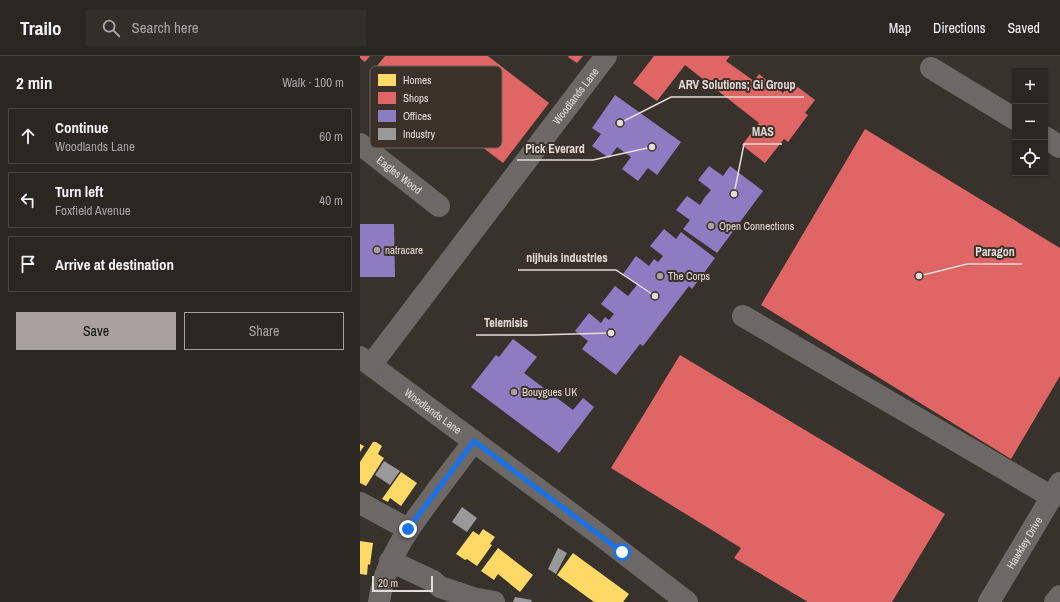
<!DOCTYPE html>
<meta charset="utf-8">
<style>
:root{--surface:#2a2622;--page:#322e2a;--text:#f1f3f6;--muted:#a5a5a5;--line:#464340;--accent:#a7a09c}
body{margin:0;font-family:"Archivo Narrow",sans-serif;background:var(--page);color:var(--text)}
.controls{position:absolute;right:12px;top:12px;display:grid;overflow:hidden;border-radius:0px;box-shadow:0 1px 3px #0004}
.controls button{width:36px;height:36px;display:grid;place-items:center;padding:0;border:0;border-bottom:1px solid var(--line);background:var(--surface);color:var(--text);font:20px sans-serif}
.scale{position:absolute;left:12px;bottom:10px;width:61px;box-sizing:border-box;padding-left:4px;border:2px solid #e3dcd7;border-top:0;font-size:11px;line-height:14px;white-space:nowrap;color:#e3dcd7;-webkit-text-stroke:3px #3c3129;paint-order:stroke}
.stop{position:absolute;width:12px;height:12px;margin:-9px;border:3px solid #1a73e8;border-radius:50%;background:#fff}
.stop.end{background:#1a73e8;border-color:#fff;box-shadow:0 1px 4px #0008}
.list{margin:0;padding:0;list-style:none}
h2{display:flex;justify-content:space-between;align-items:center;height:52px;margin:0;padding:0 16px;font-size:17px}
h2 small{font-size:13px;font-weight:400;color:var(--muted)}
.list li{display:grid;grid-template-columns:26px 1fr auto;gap:12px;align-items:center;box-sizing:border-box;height:56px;margin:0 8px 8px;padding:0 8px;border:1px solid var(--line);border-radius:0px}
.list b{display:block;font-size:15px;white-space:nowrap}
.list p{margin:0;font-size:13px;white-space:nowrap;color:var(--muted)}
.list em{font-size:13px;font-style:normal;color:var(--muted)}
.actions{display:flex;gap:8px;padding:12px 16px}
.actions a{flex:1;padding:9px 0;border:1px solid var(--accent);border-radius:0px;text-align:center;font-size:14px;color:var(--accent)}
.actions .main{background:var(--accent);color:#111}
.icon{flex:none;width:22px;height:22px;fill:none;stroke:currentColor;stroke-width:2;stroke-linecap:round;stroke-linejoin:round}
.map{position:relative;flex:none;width:700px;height:546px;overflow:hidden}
header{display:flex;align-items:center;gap:24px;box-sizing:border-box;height:56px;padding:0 20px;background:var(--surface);border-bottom:1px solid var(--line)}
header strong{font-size:19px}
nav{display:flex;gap:22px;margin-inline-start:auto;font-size:14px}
.search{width:280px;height:36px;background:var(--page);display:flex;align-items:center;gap:10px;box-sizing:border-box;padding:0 14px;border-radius:0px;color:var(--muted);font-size:15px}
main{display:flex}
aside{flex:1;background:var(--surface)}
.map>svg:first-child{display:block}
.homes{fill:#ffd966}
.shops{fill:#e06666}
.offices{fill:#8e7cc3}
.industry{fill:#999}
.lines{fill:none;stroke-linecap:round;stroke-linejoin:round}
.minor{stroke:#6b6865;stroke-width:22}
.route{stroke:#1a73e8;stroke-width:5}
.poi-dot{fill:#a7a09c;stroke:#3c3129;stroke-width:1.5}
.labels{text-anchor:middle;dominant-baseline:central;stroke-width:4;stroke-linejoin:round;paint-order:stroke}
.street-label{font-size:11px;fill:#e3dcd7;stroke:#3c3129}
.poi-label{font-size:11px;fill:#e3dcd7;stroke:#3c3129;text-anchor:start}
.key{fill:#3c3129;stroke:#6e645d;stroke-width:1}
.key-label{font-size:11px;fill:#e3dcd7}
.leader{fill:none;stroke:#e3dcd7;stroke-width:1.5}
.callout-dot{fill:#e3dcd7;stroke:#3c3129;stroke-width:1.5}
.callout-label{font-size:12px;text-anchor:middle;font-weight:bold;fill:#e3dcd7;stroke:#3c3129;stroke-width:4;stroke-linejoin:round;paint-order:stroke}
</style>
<header>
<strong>Trailo</strong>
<div class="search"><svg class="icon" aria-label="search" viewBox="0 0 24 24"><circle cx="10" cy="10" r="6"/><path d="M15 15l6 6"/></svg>Search here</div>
<nav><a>Map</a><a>Directions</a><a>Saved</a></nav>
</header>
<main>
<aside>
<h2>2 min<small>Walk · 100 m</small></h2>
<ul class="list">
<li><svg class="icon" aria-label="ahead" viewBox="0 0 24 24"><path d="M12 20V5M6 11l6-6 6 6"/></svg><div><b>Continue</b><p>Woodlands Lane</p></div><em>60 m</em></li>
<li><svg class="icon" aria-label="left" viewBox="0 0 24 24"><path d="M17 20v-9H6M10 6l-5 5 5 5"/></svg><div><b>Turn left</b><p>Foxfield Avenue</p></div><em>40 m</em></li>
<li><svg class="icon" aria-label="arrive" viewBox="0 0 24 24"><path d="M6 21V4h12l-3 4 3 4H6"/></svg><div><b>Arrive at destination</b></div></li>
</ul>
<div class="actions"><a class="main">Save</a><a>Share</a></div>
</aside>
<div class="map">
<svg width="700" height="546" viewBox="0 0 700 546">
<rect width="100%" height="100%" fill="#38322d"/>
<path class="homes" d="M13,386H16L22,390L18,398L24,402L6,430L0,427V406Z
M0,388L4,390L0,396Z
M41,416L57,427L41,450L30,442L28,446L22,443Z
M123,473L135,481L130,488L132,489L117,510L107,503L105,504L96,498L113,475L119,479Z
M0,485L13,487L10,509L8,508L7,519L0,518Z
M138,492L173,519L160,536L138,518L134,524L121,515Z
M213,497L269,538L263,546H234L197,519Z"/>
<path class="shops" d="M0,0H10L5,6L0,2Z
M25,0H128L189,47L143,107L17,10Z
M209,0H223L217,7L208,1Z
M294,0H370L366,5L394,25L399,18L423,37L431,26L455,44L445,57L448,59L428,86L424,83L405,107L382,89L399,67L325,9L297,45L273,27Z
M505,73L700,192V320L651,403L401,249Z
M320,299L585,458L532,546H448L374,502L381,492L251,412Z"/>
<path class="offices" d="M255,39L321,86L297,119L288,112L278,125L262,113L271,101L257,91L249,102L232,90L241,78L232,72Z
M349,110L363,120L370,110L403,135L357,197L323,173L330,164L316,154L327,140L340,149L345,141L351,134L338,124Z
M0,168H34L35,221H0Z
M304,173L316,183L321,176L355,202L332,233L329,230L283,290L280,288L256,319L222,293L228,285L215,275L229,257L241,267L245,261L249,264L254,258L241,248L255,230L268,240L277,229L263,218L276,200L289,210L294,203L298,206L303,200L290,190Z
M153,283L177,301L164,317L213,354L223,342L234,351L199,397L111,331L136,299L139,301Z"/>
<path class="industry" d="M24,405L40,415L30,429L15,419Z
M102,451L117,462L107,476L92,466Z
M198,492L207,497L196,518L188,513Z
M155,541L172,544L171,546H153Z"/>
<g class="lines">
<g class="minor">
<path d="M571,12L655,63"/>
<path d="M685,81L700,91"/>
<path id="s1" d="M0,88L79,150"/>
<path d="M383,260L692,441"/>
<path id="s2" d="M0,301L236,476L327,546"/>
<path id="s3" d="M11,309L246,0"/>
<path d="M0,447L48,473"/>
<path d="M30,505L73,525L80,531L113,542L134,546"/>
<path d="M19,546C24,506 48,473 72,441C86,422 100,404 114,385"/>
<path id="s4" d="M629,546L700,427"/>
<path d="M695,546L700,540"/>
</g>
</g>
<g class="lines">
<path class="route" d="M48,473L114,385L262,496"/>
</g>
<g class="poi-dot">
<circle cx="351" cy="170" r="4"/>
<circle cx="17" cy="194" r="4"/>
<circle cx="300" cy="220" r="4"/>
<circle cx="154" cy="336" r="4"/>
</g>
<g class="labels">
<g class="street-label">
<text stroke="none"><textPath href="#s3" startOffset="338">Woodlands Lane</textPath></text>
<text stroke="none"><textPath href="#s1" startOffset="50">Eagles Wood</textPath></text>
<text stroke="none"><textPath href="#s2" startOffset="91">Woodlands Lane</textPath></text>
<text stroke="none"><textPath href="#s4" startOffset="69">Hawkley Drive</textPath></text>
</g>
<g class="poi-label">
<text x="359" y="170">Open Connections</text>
<text x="25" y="194">natracare</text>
<text x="308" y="220">The Corps</text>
<text x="162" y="336">Bouygues UK</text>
</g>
</g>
<rect x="10" y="10" width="132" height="82" rx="6" class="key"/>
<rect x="18" y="18" width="18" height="12" fill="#ffd966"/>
<rect x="18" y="36" width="18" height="12" fill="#e06666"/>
<rect x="18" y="54" width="18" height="12" fill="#8e7cc3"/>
<rect x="18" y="72" width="18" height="12" fill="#999"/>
<g class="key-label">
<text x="43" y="28">Homes</text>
<text x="43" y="46">Shops</text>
<text x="43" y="64">Offices</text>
<text x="43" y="82">Industry</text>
</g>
<path class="leader" d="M260 67L311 41H444M374 138L384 88H422M292 91L233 104H157M559 220L607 208H662M295 240L256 214H158M251 277L176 279H116"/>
<g class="callout-dot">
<circle cx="260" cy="67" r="4"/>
<circle cx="374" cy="138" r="4"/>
<circle cx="292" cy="91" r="4"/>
<circle cx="559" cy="220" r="4"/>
<circle cx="295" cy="240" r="4"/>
<circle cx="251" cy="277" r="4"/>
</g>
<g class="callout-label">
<text x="377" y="33">ARV Solutions; Gi Group</text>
<text x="403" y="80">MAS</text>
<text x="195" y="97">Pick Everard</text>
<text x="635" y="200">Paragon</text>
<text x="207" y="206">nijhuis industries</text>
<text x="146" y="271">Telemisis</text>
</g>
</svg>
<div class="controls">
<button>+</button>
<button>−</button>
<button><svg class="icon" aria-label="locate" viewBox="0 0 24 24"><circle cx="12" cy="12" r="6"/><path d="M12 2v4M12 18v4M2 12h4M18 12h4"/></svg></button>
</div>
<div class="scale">20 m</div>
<div class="stop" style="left:262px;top:496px"></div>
<div class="stop end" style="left:48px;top:473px"></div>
</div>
</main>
